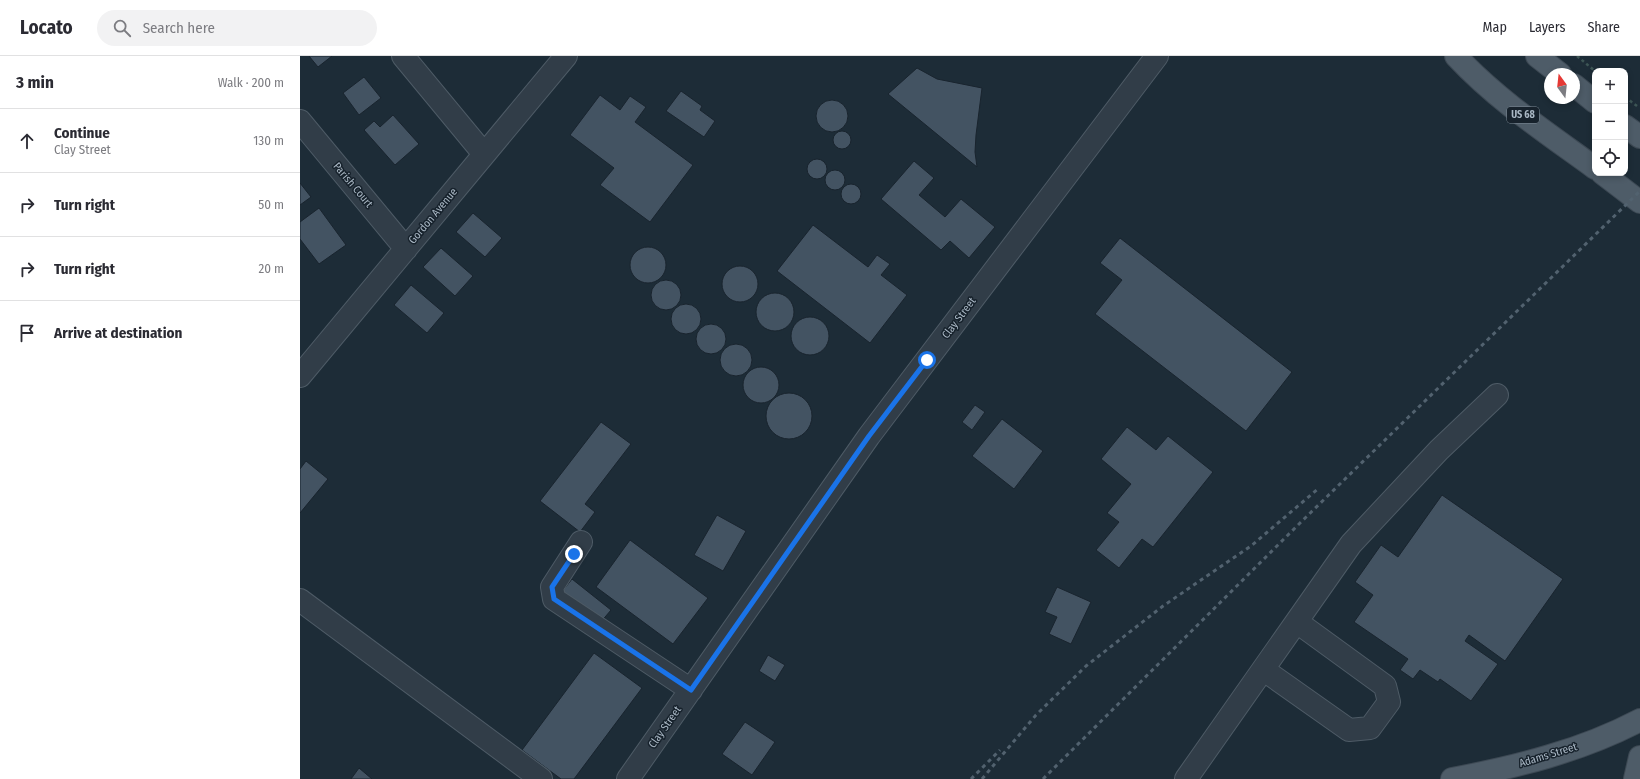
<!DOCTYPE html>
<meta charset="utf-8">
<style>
:root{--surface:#fff;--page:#f2f2f3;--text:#2b2b33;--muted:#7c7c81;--line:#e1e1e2}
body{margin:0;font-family:"Fira Sans Condensed",sans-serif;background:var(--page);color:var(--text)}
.controls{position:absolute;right:12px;top:12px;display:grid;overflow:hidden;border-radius:8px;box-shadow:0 2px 6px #0003}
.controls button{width:36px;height:36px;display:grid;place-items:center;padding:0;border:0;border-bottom:1px solid var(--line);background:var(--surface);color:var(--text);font:20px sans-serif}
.compass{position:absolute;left:1244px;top:12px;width:36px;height:36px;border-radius:50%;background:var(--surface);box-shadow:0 2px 6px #0003;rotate:345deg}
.stop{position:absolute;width:12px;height:12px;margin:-9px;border:3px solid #1a73e8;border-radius:50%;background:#fff}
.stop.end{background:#1a73e8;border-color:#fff;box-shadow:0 1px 4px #0008}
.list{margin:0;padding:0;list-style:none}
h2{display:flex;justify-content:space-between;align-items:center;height:52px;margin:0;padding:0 16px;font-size:17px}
h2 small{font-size:13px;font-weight:400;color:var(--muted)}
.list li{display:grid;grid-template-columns:26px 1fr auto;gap:12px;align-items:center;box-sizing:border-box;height:64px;padding:0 16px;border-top:1px solid var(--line)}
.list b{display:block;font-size:15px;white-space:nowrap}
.list p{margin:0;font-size:13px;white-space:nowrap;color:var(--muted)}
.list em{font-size:13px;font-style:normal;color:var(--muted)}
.icon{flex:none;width:22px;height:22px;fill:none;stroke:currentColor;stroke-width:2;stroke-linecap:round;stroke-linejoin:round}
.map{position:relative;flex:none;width:1340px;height:723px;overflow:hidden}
header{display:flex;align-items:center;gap:24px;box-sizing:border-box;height:56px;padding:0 20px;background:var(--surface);border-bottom:1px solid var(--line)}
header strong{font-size:19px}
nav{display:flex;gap:22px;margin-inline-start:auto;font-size:14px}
.search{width:280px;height:36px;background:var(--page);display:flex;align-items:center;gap:10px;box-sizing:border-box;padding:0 14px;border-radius:22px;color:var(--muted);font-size:15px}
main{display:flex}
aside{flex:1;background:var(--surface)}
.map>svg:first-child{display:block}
.building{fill:#435362;stroke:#19242e}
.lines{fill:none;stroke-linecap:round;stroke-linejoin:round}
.minor-casing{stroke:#4e5b66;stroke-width:24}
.major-casing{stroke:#3d4954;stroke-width:24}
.path{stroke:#3d5555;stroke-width:2.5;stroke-dasharray:3 3;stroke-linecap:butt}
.minor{stroke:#313d48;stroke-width:22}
.major{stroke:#4e5c68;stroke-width:22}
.rail{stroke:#52626f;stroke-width:3;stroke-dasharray:4 4;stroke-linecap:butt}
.route{stroke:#1a73e8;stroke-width:5}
.labels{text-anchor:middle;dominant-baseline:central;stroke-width:3;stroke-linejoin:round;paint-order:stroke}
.shield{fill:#17222c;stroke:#7e8b97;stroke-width:1}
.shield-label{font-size:10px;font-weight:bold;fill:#aab8c5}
.street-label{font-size:11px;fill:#aab8c5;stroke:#17222c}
</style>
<header>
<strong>Locato</strong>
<div class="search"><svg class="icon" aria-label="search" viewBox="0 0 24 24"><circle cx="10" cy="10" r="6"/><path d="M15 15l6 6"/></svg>Search here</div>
<nav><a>Map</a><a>Layers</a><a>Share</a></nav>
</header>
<main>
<aside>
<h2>3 min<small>Walk · 200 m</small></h2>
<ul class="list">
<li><svg class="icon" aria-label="ahead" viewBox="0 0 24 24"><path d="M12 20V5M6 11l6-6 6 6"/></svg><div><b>Continue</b><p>Clay Street</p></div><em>130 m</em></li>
<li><svg class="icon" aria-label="right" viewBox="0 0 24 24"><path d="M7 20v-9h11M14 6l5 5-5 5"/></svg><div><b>Turn right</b></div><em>50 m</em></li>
<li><svg class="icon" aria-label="right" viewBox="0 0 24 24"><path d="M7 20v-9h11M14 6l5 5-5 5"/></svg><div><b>Turn right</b></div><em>20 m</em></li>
<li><svg class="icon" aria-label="arrive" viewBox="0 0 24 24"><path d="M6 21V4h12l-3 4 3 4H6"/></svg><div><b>Arrive at destination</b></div></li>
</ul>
</aside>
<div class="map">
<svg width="1340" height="723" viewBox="0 0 1340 723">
<rect width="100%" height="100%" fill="#1d2c37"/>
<path class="building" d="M9,0H32L18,11Z
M617,12L637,23L682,32L676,79L675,96L677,111L588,38Z
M64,21L81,42L59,59L43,37Z
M381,35L402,50L400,54L415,65L404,81L366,55Z
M300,39L320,54L330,40L346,51L335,66L393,109L350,166L300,129L314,112L270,79Z
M516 60a16 16 0 1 1 32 0a16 16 0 1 1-32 0Z
M93,59L119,88L95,109L64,74L74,65L80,71Z
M533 84a9 9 0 1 1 18 0a9 9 0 1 1-18 0Z
M507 113a10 10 0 1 1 20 0a10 10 0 1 1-20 0Z
M614,105L634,122L619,139L645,161L661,143L695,171L669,202L650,185L641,194L581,143Z
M525 124a10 10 0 1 1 20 0a10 10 0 1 1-20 0Z
M0,127L11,141L0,149Z
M541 138a10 10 0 1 1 20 0a10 10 0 1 1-20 0Z
M19,152L46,189L19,208L0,183V166Z
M173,157L202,182L185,201L156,176Z
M513,169L568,211L577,199L590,208L581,219L607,239L570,287L477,215Z
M820,182L992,316L946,375L795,258L822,224L800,207Z
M330 209a18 18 0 1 1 36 0a18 18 0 1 1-36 0Z
M141,192L173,220L155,240L123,211Z
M422 228a18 18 0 1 1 36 0a18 18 0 1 1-36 0Z
M351 239a15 15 0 1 1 30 0a15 15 0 1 1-30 0Z
M111,229L144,257L127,277L94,249Z
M456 256a19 19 0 1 1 38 0a19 19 0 1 1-38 0Z
M371 263a15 15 0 1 1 30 0a15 15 0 1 1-30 0Z
M491 280a19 19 0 1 1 38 0a19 19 0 1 1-38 0Z
M396 283a15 15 0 1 1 30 0a15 15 0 1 1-30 0Z
M420 304a16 16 0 1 1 32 0a16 16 0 1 1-32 0Z
M443 329a18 18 0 1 1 36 0a18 18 0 1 1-36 0Z
M466 360a23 23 0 1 1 46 0a23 23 0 1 1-46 0Z
M675,349L685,356L672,374L662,366Z
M702,363L743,395L714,433L672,400Z
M301,366L331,388L285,448L295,456L280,476L240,445Z
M827,371L856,394L868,380L913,416L853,491L842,483L819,512L796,494L819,466L807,457L831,428L801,403Z
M6,405L28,423L0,457V413Z
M1142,439L1263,523L1205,605L1169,579L1165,585L1198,608L1171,645L1140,623L1138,626L1120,614L1113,623L1100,614L1108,603L1054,566L1073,539L1055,526L1081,489L1098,501Z
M417,459L446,475L423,515L394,499Z
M330,484L408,542L373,588L296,531Z
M272,523L311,554L300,567L261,537Z
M757,531L791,546L771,588L749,578L757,561L745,556Z
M294,597L342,632L274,723H261L222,694Z
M468,599L485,609L475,625L459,615Z
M445,666L475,686L452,719L422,698Z
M59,712L72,723H51Z"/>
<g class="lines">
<defs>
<path id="minor" d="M103,0L184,98
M0,65L106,193
M0,320L266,0
M281,486L252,531L254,543L391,634
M0,544L241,723
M964,614L1049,674L1070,672L1089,646L1085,630L997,566
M328,723L569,380L857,0
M886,723L1051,488L1139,394L1197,339"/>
<path id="major" d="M1156,0C1197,44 1247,77 1295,112
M1237,0L1260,18
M1274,29L1295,46
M1325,70L1340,81
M1302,117L1340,146
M1152,723C1216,711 1281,695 1340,664
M1335,723L1340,701"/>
</defs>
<use href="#minor" class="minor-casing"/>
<use href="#major" class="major-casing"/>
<path class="path" d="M1277,0L1295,15
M1325,41L1337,50"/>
<use href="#minor" class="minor"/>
<use href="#major" class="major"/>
<path class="rail" d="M671,723L700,694
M682,723L736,659L786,610L863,550L951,490L1019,432
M743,723L1000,467L1340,135"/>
</g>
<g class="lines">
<path class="route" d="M274,498L252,531L254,543L391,634L569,380L627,304"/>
</g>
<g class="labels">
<rect class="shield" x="1207" y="51" width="32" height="16" rx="3"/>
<g class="shield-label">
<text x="1223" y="59">US 68</text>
</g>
<g class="street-label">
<text transform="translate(53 129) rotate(50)">Parish Court</text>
<text transform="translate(133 160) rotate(-50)">Gordon Avenue</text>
<text transform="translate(659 262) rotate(-53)">Clay Street</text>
<text transform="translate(365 671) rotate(-55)">Clay Street</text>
<text transform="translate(1248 699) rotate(-17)">Adams Street</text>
</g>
</g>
</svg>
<div class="controls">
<button>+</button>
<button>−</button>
<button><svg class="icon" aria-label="locate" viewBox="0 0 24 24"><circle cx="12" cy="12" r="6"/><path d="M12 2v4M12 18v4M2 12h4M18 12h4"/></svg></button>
</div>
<svg class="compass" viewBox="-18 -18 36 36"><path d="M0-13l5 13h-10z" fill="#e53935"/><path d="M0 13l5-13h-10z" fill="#7c7c81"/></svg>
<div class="stop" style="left:627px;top:304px"></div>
<div class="stop end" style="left:274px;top:498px"></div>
</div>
</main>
